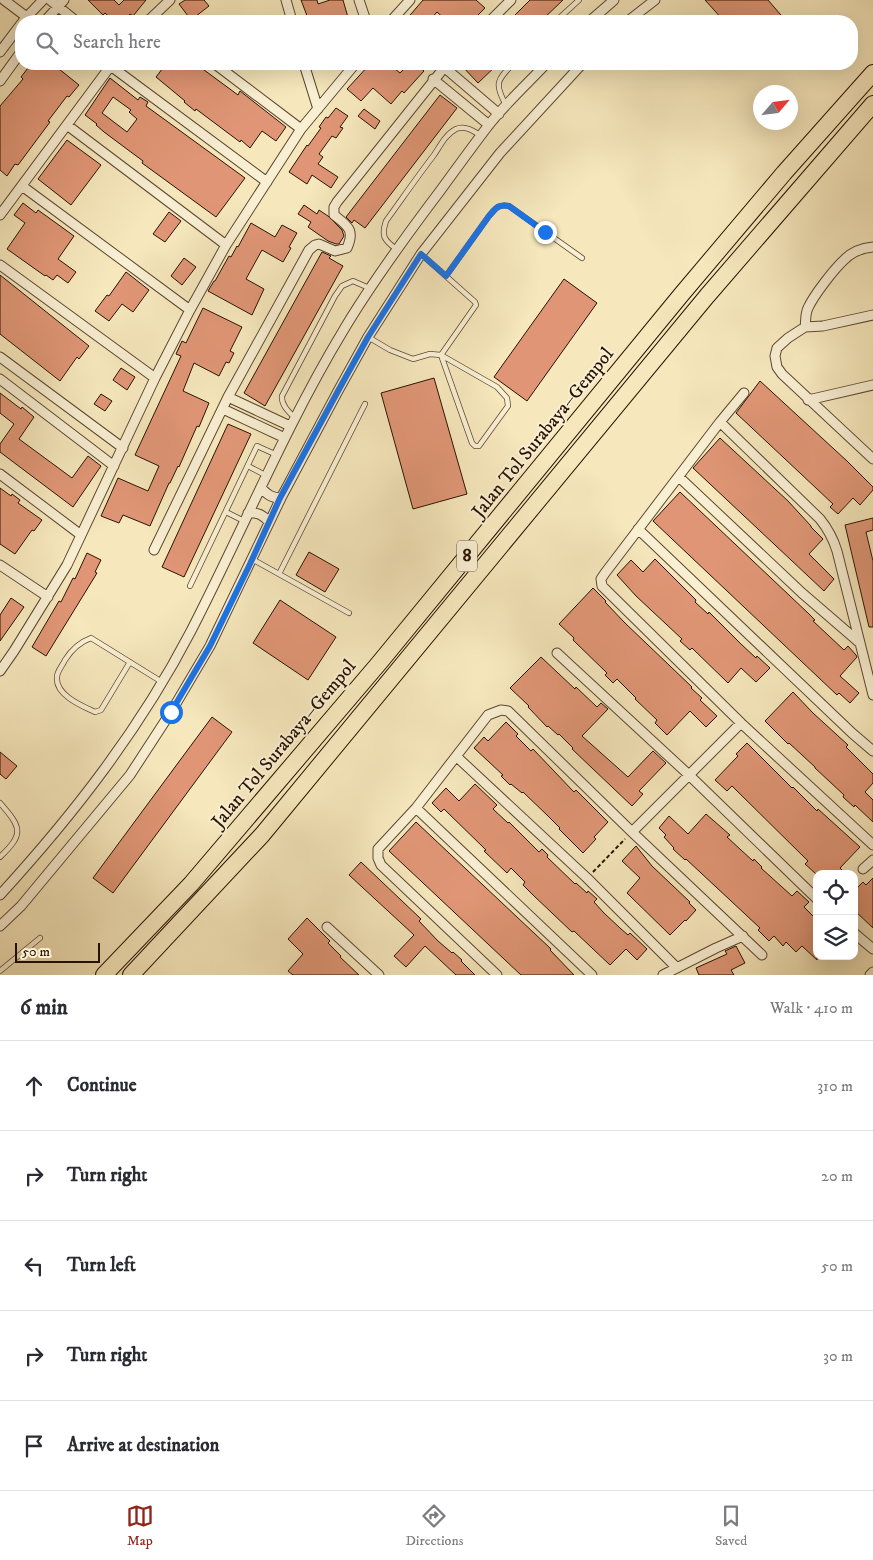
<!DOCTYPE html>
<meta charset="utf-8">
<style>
:root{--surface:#fff;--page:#f7f7f7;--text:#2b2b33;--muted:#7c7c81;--line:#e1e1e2;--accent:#8f2418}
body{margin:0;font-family:"IM FELL DW Pica",serif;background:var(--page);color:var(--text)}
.controls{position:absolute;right:15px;bottom:15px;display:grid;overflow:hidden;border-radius:10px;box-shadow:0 5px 20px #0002}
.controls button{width:45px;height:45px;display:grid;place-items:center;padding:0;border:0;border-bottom:1px solid var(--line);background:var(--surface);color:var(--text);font:25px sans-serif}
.compass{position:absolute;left:753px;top:85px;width:45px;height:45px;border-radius:50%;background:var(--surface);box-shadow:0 5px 20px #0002;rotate:62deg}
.scale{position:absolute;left:15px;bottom:12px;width:85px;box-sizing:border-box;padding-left:5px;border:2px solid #281301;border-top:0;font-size:14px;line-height:18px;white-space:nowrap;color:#281301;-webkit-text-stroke:4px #f9efd3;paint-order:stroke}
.stop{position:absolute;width:15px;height:15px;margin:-11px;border:4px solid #1a73e8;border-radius:50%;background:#fff}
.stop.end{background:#1a73e8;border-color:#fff;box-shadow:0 1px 5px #0008}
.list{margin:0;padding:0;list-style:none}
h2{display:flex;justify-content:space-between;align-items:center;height:65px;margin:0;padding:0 20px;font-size:21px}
h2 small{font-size:16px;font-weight:400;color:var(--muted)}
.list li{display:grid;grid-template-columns:32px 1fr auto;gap:15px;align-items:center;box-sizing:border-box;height:90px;padding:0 20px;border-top:1px solid var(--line)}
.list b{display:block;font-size:19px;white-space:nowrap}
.list em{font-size:16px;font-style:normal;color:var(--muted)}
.icon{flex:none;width:28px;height:28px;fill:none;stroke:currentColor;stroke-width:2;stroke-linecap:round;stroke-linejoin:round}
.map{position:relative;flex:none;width:873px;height:975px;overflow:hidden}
.search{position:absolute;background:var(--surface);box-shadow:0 5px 20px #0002;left:15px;right:15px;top:15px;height:55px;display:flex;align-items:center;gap:12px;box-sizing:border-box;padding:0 18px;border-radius:20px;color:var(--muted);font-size:19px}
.sheet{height:515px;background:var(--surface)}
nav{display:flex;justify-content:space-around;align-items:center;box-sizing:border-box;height:70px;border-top:1px solid var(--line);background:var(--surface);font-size:14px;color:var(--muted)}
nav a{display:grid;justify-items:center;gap:2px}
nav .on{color:var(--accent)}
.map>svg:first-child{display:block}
.building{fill:#e09676;stroke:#281301;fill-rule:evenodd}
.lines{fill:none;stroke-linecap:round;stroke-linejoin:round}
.service-casing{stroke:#5c4830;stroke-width:6}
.minor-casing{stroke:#5c4830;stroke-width:11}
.motorway-casing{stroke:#281301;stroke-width:18}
.path{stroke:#281301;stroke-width:2;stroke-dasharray:4 2.5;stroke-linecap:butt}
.service{stroke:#f9efd3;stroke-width:4.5}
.minor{stroke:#f9efd3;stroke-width:9}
.motorway{stroke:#f6e7bc;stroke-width:16}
.route{stroke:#1a73e8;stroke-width:6}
.labels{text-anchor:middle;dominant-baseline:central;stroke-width:4;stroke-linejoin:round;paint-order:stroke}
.shield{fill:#f9efd3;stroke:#675540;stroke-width:1}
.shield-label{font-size:18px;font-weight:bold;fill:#281301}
.street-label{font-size:19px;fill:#281301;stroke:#f9efd3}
</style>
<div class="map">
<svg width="873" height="975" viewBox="0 0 873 975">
<rect width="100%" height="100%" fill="#f6e7bc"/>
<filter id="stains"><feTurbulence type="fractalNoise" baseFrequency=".004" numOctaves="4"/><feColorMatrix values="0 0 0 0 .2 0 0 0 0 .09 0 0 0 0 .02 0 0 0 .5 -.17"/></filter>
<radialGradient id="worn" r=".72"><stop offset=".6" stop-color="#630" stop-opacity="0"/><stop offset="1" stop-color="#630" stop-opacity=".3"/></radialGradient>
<path class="building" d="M88,0H114L119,5L124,0H146L133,16L130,14L123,21H114L105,13L103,15Z
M185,0H204L209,6L191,20L179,4Z
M301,0H317L318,4L330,0H343L349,21H309Z
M423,0H476L485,8L472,21H447L437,12L429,21H405Z
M530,0H563L541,21H509Z
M705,0H768L786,21H724Z
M31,64H54L60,68L59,69L79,85L69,97L67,96L48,121L50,122L18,165L15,164L7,176L0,170V106L23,79L21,77Z
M166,64H196L238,95L240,91L286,127L276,141L262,131L250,148L241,140L240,142L196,109L195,111L184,102L185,101L156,77Z
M370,64H389L400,73L409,64H416L424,71L404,93L402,91L391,104L373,88L361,101L347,89Z
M460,64H498L478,83Z
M110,78L138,100L140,97L148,102L146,106L245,178L216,217L142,163L143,161L104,132L96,125L97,124L85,115ZM113,97L131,110L129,112L137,119L127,132L102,113Z
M440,95L457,108L365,228L354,220L352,223L346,217Z
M336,108L348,116L340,127L343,128L336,138L332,136L319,154L323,157L318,164L338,177L331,188L312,175L307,184L289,172L307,145L308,146L321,128L319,127L326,117L328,118Z
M364,109L380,121L375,129L358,116Z
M67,140L101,165L71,205L38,179Z
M23,203L36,213L38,210L74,236L58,259L76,272L68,283L57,275L53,280L46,275L45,276L7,249L25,223L14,215Z
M304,205L317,214L319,210L328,216L342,230L344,236L339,244H336L328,241L308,227L311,222L298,214Z
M169,212L181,221L165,242L153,234Z
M251,223L275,237L282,225L297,233L289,247L291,248L283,262L262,250L246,279L264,289L252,315L208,291L214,281H215L229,256L231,257L237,246L238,247Z
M322,252L331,256L329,258L343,266L265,406L244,393Z
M184,258L196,267L182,285L171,276Z
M126,272L149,290L133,312L122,304L109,321L95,311L107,295L109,296Z
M0,275L89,346L79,359L77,357L60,381L0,334Z
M564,279L597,303L527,401L494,377Z
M203,308L242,327L230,351L234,353L229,363L226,362L219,376L194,363L183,391L209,403L199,427L197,426L179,467L178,466L170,483H169L150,526L123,515L119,523L101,516L118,478L148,491L159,466L135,455L181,356L176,354L182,341L186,343Z
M121,368L135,377L127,390L113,380Z
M434,378L467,494L413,509L381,393Z
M760,381L847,461L873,487V490L860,505L853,498L838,514L830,507L833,504L736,413Z
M0,393L21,409L22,407L34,417L19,439L72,478L88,456L101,466L73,507L0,452V444L14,424L0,413Z
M101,394L112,401L105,411L94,404Z
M228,424L251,434L184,577L162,567Z
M720,438L788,501L811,526V527L823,539L809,554L834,579L824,591L693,468Z
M0,488L11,496L12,494L20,500L18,503L42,520L34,531L32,530L15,554L0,544Z
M680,492L808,613L815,620L813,621L844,650L848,646L856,655L857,657L840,676L859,693L850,703L839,693L837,695L653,521Z
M873,518V530L866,532L873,561V627H869L845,525Z
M309,552L339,569L325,592L296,575Z
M87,553L101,560L95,572L97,573L46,656L32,647L59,601L61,602L73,578L75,579Z
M655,559L696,600L695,602L708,614L709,612L741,644L756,658L757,656L770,668L756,682L741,668L728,683L692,648L690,650L680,641L682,639L636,596L617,575L631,560L643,572Z
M593,588L606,601L605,602L625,623L692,687L691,688L702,698L700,700L717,716L706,727L690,711L667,735L655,723L657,720L635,699L636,698L617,679L613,683L605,675L607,673L573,640L574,638L559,624Z
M11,598L24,607L0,641V615Z
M280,600L336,637L308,680L253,643Z
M541,657L575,689L576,687L597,707L601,703L608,709L582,736L628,777L653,751L666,763L639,791L643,794L632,806L572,749L573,748L559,734L558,735L548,726L547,727L528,707L529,706L510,688Z
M793,692L813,713L848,745L846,747L873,774V783L865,792L873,800V822L855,805L854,807L843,797L844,795L815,768V767L789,743L788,744L765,721Z
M212,717L232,732L113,893L93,878Z
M506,722L518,734L516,736L531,751L533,749L574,792L576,790L608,822L594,837L596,839L583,853L559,829L560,828L548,816L523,792L522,793L511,784L510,785L501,776L503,775L474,748L484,737L488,741Z
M747,743L792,788L793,787L817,811L818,809L860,847L840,868L846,874H816L805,864L808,861L732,786L727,791L715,780L738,756L736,754Z
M0,752L17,766L6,779L0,774Z
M475,784L497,805L493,809L508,823L509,822L539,852L542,849L548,855L547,857L575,884L576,883L587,893L588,891L597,899L594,902L604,913L620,928L628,935L630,933L647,949L637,960L626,949L610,965L574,931L572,932L533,895L523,885L525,882L511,868L507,873L484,851L486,850L444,809L441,812L432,803L446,788L459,801Z
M706,814L730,835L727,837L741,850L753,861L754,859L762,867L761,868L792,896L797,891L809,902L804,907L817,920V960L802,946L796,952L786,942L783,946L774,936L769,941L758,930L760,928L686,859L685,860L673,849L674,848L664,837L666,835L659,828L669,816L688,834Z
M416,822L551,949L550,950L574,975H521L389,851Z
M636,846L652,866L690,902L689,903L696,910L686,921L685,920L670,935L627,893L640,878L622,861Z
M361,862L421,919L419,921L438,941L452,953L453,952L462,960L461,961L475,975H456L425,946L406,967L394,956L414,935L349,875Z
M873,878V928L854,910V891L863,882L866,885Z
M307,918L330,941L328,943L341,956L340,957L359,975H293L288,971L303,954L288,939Z
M736,946L745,963L731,970L734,975H699L696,968L727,954L725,951Z"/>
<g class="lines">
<defs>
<path id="service" d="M556,21L579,0
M506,105C494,84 497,80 513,64
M396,249C384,240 381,236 386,221C402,199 417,177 434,155C440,146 446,134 456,129C465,125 474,131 481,136
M446,276L489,216C496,208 498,204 509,206L582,258
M368,337L390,350L413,359L430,354L441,355L497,387L507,398L508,406L479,446H475L472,443L441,355L476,305L475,302L421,254
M295,418C289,412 281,405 282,396L335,296L342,286L353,281L369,288
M248,466L267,476
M226,512L244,521
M252,559L349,613
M279,574L365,404
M190,586L257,446L277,455
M130,662L101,710L95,712C82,706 55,695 57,677C57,671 63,665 65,660C72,649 80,642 91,638L162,682
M0,803C22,828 24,834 0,857
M0,971L40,938"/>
<path id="minor" d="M4,0L32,21
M50,0L76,21
M286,0L292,21
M359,0L366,21
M23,21L43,0
M45,21L64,0
M148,21L170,0
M391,21L410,0
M490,21L511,0
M590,21L614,0
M628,21L655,0
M0,52L21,24
M108,64L267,182
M215,64L301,129
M304,64L318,109
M444,67L499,114
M433,79L489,125
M0,81L21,52
M67,125L226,245
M22,186L190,310
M0,215L112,64
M0,265L155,378
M873,315L823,326L805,327L788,338L777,348L775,356L777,367L782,374L873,459
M805,327C806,322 805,314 808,308C814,295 834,269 845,259C852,252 863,248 873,247
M0,357L123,448
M0,379L114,466
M744,393L720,422L605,573L601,579L602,586L741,723L873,845
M228,397L290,426
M808,400L873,385
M223,409L285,438
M720,422L820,519C828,529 833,538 837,551L873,695
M0,474L81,535
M679,477L802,593L860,643
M261,488C267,494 271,498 281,498
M248,513C258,512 263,515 269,522
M638,529L852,733L873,751
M154,550L228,397L309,250L315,245L319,244L335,251L347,248C355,230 348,226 334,215V207L337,202L447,64
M0,565L48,597
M557,653L689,775L817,899
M0,671L14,651L67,565L155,378L190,310L226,245L301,129L355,64
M457,757L587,878L677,968
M416,808L592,975
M632,832L741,723
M863,869L873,860
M0,895C74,814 140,729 191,631C242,532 285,427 343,331C372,282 406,236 440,191C456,169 472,147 488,126C505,104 527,84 546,64
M0,926L21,906L130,775L171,712L210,646L281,498L338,391L368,337L421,254L500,153L582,64
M327,927L379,975
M854,933L873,949
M497,975L381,865L378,858V849L416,808L488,715L501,710L508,711L632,832L762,955
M663,975L716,948L743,936
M870,975L873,972"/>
<path id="motorway" d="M104,975L191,884L380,662L681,295L784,173L873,73
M131,975L262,835L707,296L873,104"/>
</defs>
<use href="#service" class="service-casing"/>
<use href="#minor" class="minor-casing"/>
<use href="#motorway" class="motorway-casing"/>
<path class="path" d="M593,872L625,839"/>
<use href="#service" class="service"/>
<use href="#minor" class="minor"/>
<use href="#motorway" class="motorway"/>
</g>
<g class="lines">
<path class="route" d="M171,712L210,646L250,564L280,498L338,391L368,337L421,254L446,276L489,216C496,208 498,204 509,206L545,232"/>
</g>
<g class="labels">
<rect class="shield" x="457" y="540.5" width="20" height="31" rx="4"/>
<g class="shield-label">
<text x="467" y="556">8</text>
</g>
<g class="street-label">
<text transform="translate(543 433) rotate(-51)">Jalan Tol Surabaya–Gempol</text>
<text transform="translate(284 744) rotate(-50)">Jalan Tol Surabaya–Gempol</text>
</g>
</g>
<rect width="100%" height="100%" filter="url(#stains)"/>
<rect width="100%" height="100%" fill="url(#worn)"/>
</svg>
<div class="controls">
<button><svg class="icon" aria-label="locate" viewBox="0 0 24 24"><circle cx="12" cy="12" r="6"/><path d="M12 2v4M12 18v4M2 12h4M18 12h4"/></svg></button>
<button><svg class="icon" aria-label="layers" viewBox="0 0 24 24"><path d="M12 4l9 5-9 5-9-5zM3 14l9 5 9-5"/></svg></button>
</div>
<svg class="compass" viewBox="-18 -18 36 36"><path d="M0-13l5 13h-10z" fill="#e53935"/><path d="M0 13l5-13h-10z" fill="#7c7c81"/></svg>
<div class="scale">50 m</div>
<div class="stop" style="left:171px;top:712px"></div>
<div class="stop end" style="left:545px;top:232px"></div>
<div class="search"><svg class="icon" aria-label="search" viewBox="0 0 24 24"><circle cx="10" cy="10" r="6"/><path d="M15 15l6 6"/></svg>Search here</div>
</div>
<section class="sheet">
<h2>6 min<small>Walk · 410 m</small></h2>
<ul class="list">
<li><svg class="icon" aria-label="ahead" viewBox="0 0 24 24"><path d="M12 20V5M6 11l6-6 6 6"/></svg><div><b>Continue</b></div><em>310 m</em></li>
<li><svg class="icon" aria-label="right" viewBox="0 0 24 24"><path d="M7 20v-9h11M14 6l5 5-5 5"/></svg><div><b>Turn right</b></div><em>20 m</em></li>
<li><svg class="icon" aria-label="left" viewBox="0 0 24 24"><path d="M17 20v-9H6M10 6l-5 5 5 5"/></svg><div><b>Turn left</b></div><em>50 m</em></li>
<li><svg class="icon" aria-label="right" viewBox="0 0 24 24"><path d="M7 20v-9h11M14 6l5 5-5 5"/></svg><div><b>Turn right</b></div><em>30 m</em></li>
<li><svg class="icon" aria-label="arrive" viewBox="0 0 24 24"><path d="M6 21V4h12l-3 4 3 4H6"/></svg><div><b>Arrive at destination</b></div></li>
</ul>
</section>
<nav>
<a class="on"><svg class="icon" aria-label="map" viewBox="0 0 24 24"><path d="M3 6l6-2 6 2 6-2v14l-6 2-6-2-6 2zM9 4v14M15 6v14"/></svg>Map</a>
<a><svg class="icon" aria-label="directions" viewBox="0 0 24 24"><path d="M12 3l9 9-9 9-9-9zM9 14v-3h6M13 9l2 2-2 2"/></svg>Directions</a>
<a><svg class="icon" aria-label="saved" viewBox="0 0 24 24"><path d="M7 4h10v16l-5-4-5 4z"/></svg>Saved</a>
</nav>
